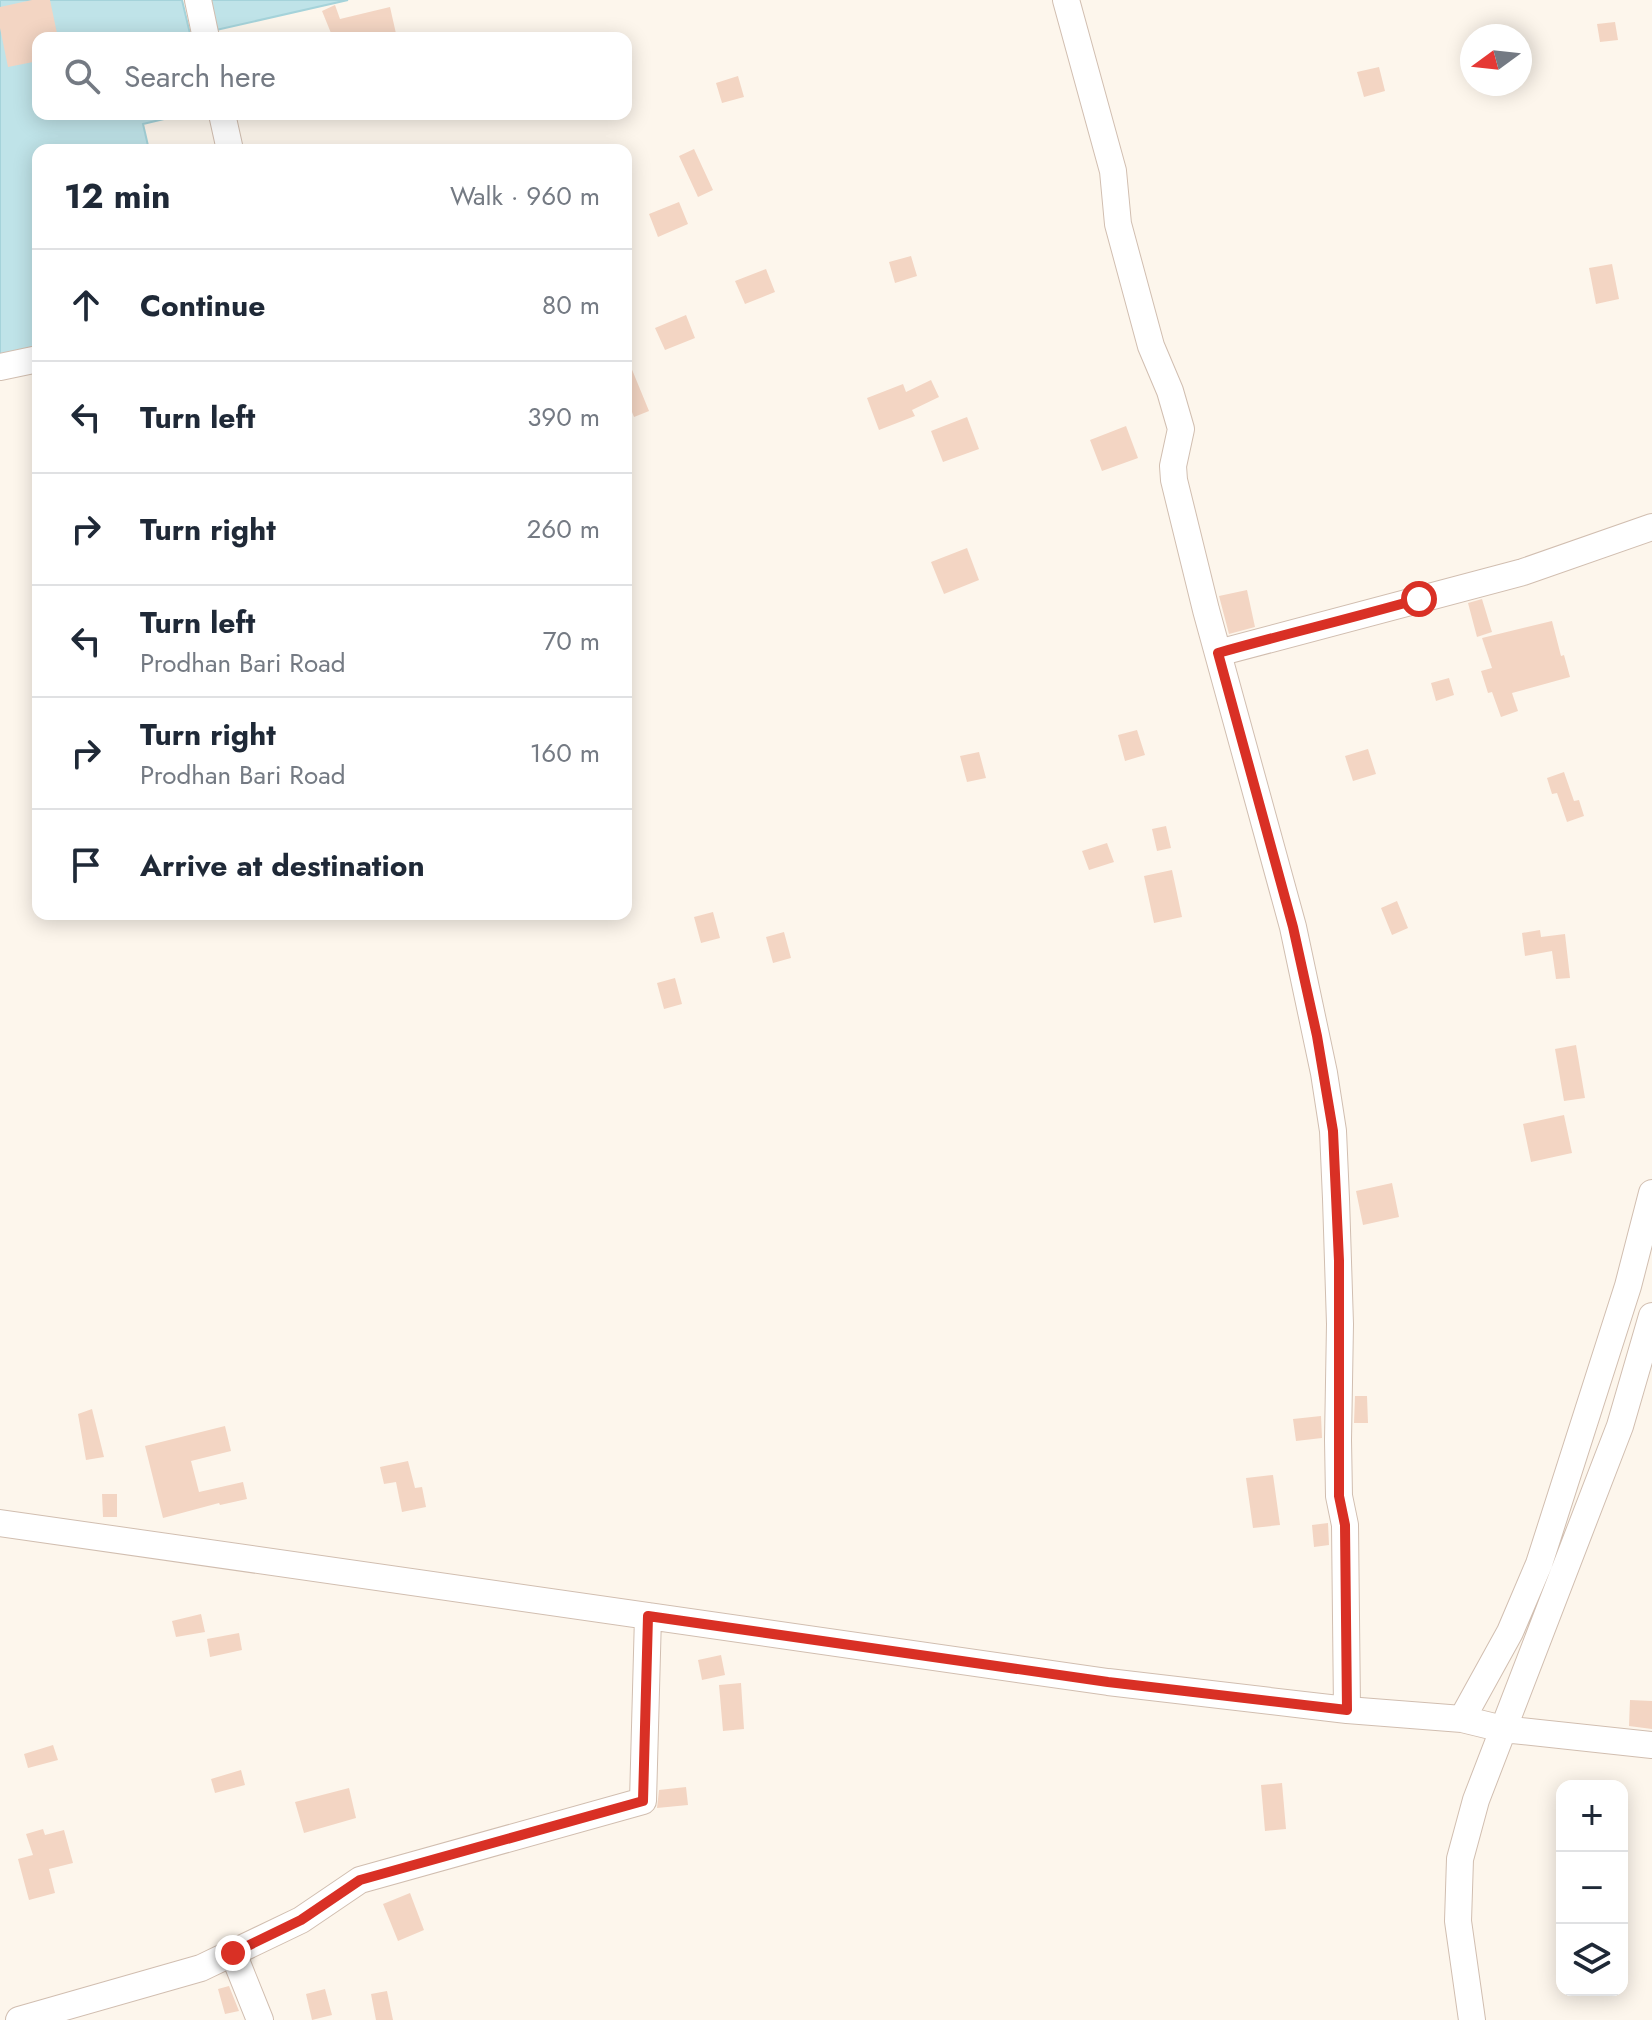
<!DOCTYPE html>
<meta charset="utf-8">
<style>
:root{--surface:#fff;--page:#f2f2f3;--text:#1f2937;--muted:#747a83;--line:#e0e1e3}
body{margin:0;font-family:Jost,sans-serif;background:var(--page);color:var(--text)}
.controls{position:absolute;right:24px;bottom:24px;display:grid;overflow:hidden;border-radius:16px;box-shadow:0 4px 20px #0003}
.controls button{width:72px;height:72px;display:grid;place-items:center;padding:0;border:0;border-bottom:2px solid var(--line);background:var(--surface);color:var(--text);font:40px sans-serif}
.compass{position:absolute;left:1460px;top:24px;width:72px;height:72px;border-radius:50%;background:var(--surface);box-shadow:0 4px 20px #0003;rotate:255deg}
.stop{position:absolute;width:24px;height:24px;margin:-18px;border:6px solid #d93025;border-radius:50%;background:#fff}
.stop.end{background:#d93025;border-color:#fff;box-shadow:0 2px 8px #0008}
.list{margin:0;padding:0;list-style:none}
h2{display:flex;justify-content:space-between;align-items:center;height:104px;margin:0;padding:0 32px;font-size:34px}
h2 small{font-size:26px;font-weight:400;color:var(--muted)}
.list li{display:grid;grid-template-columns:52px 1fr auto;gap:24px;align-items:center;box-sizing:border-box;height:112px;padding:0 32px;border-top:2px solid var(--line)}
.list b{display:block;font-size:30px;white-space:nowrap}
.list p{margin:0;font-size:26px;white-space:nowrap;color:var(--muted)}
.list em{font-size:26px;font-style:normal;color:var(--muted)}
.icon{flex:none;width:44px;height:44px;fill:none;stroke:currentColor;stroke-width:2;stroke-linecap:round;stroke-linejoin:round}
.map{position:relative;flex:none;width:1652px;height:2020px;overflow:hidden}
.search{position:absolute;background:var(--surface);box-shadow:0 4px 20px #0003;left:32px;top:32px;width:600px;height:88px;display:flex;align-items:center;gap:20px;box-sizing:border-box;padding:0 28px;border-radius:16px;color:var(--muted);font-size:30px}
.panel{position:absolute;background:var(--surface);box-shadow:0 4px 20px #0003;left:32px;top:144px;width:600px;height:776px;border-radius:16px}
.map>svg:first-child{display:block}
.water{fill:#bfe3e8;stroke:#a5d3da;stroke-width:2}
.building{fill:#f3d5c3}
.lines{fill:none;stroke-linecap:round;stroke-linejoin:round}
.minor-casing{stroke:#d1beb0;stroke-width:28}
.minor{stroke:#fff;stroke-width:26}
.route{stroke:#d93025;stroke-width:10}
</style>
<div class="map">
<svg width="1652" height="2020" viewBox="0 0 1652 2020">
<rect width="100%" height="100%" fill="#fdf6ec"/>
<path class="water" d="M0,0H182L191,38H38V114H185L143,124L149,150H38V346L0,355Z
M209,0H348L216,30Z"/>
<path class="building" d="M32,0H50L58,38H38V61L8,67L0,28V7Z
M335,5L340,19L390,7L397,38H333L322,11Z
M1615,22L1618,40L1600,42L1597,24Z
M1379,67L1385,91L1364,97L1357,72Z
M738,76L744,97L722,103L716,83Z
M694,149L713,190L698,197L679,156Z
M679,202L688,224L658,237L649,214Z
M911,256L917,276L895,283L889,262Z
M1612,264L1619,299L1596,304L1589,268Z
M766,269L775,292L745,304L735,281Z
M686,315L695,338L665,350L655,328Z
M626,355L649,411L634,417L626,397Z
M931,380L939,397L912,410L915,416L879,430L867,398L903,384L906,392Z
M967,417L979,449L943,462L931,431Z
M1126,426L1138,458L1102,471L1090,440Z
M967,548L979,580L944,594L931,562Z
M1247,590L1255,627L1229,634L1219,596Z
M1482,599L1492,632L1477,637L1468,603Z
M1552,621L1561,656L1564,655L1570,677L1512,693L1518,711L1501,717L1492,692L1488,693L1481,671L1492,668L1482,638Z
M1449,678L1454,695L1436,701L1431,683Z
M1137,730L1145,755L1125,761L1118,735Z
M1368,749L1376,774L1353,781L1345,756Z
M979,752L986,778L967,782L960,756Z
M1564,772L1574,801L1579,800L1584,816L1567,822L1557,793L1552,794L1547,778Z
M1166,826L1171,848L1157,851L1152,829Z
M1107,843L1114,862L1089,870L1082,851Z
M1172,870L1182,917L1154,923L1144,876Z
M1397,901L1408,928L1392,935L1381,908Z
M713,912L720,938L701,943L694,917Z
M1540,930L1541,937L1565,934L1570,978L1556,979L1552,951L1525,956L1522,933Z
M784,932L791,958L773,963L766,937Z
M675,978L682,1004L664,1009L657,983Z
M1576,1045L1585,1098L1564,1101L1555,1049Z
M1564,1115L1572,1153L1531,1162L1523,1124Z
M1392,1183L1399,1217L1363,1225L1356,1191Z
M1355,1396H1367L1368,1423H1354Z
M92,1409L104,1457L86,1460L78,1414Z
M1321,1416L1322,1438L1296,1441L1293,1419Z
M225,1426L231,1451L191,1461L199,1492L243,1482L247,1499L220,1505L219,1503L163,1518L145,1446Z
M408,1461L415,1488L422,1487L426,1507L402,1512L396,1482L384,1484L380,1467Z
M1273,1475L1280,1525L1253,1528L1246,1478Z
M102,1494H117V1517H103Z
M1328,1523L1329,1545L1314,1547L1312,1525Z
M201,1614L205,1632L176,1637L172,1621Z
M239,1633L242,1650L210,1657L207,1639Z
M721,1655L725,1675L702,1680L698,1660Z
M741,1683L744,1729L723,1731L719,1685Z
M1630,1700L1652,1701V1729L1629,1726Z
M53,1745L58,1760L28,1768L24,1754Z
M241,1770L245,1785L215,1793L211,1779Z
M1282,1783L1286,1829L1265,1831L1261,1785Z
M686,1787L688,1805L657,1808L659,1790Z
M349,1788L356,1818L304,1833L295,1802Z
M43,1829L45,1835L64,1830L73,1863L49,1869L55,1893L29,1900L18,1859L33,1855L26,1834Z
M410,1893L424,1930L398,1941L383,1904Z
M229,1986L239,2011L225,2014L218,1989Z
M325,1989L332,2015L312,2020L306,1994Z
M387,1991L393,2020H376L371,1994Z"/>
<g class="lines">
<defs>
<path id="minor" d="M198,0L206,38
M1066,0L1113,171L1118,224L1151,346L1170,391L1181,429L1173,466L1174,480L1206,610L1293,927L1324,1073L1333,1131L1336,1199L1340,1324L1338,1440L1339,1496L1345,1525L1347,1710
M222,114L230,150
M0,367L38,359
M1218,653L1523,572L1652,527
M0,1523L1108,1682L1347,1710L1462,1719L1503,1729L1652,1745
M1462,1719L1510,1632L1539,1564L1628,1286L1652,1193
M233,1953L260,2020
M19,2020L201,1968L301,1920L360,1880L643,1801L648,1616
M1472,2020L1458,1921L1460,1859L1476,1800L1620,1426L1652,1316"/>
</defs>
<use href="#minor" class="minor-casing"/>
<use href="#minor" class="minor"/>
</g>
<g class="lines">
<path class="route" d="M233,1953L301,1920L360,1880L643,1801L648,1616L1108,1682L1347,1710L1345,1525L1339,1496V1261L1333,1131L1317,1036L1293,927L1218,653C1285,634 1353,618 1419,599"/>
</g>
</svg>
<div class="controls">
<button>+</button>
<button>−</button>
<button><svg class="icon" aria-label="layers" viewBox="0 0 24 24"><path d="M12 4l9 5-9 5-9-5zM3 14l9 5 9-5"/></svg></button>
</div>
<svg class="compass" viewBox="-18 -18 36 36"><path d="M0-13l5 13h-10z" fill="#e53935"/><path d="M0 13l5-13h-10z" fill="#747a83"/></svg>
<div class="stop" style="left:1419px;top:599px"></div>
<div class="stop end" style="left:233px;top:1953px"></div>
<div class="search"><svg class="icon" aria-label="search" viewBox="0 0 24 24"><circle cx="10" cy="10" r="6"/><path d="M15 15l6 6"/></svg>Search here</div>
<section class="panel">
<h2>12 min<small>Walk · 960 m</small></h2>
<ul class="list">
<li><svg class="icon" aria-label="ahead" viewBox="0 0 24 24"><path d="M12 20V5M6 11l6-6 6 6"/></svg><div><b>Continue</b></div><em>80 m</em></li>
<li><svg class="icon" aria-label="left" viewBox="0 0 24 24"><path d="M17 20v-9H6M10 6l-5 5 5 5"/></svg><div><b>Turn left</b></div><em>390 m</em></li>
<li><svg class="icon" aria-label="right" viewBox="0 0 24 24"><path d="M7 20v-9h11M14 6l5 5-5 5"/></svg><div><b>Turn right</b></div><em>260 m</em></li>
<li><svg class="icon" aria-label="left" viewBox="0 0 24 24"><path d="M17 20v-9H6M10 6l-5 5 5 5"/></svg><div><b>Turn left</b><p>Prodhan Bari Road</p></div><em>70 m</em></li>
<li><svg class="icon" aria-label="right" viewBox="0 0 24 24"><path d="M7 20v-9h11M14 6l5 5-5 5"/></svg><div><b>Turn right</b><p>Prodhan Bari Road</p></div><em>160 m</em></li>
<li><svg class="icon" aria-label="arrive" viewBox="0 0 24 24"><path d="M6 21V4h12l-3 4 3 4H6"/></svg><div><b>Arrive at destination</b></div></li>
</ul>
</section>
</div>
